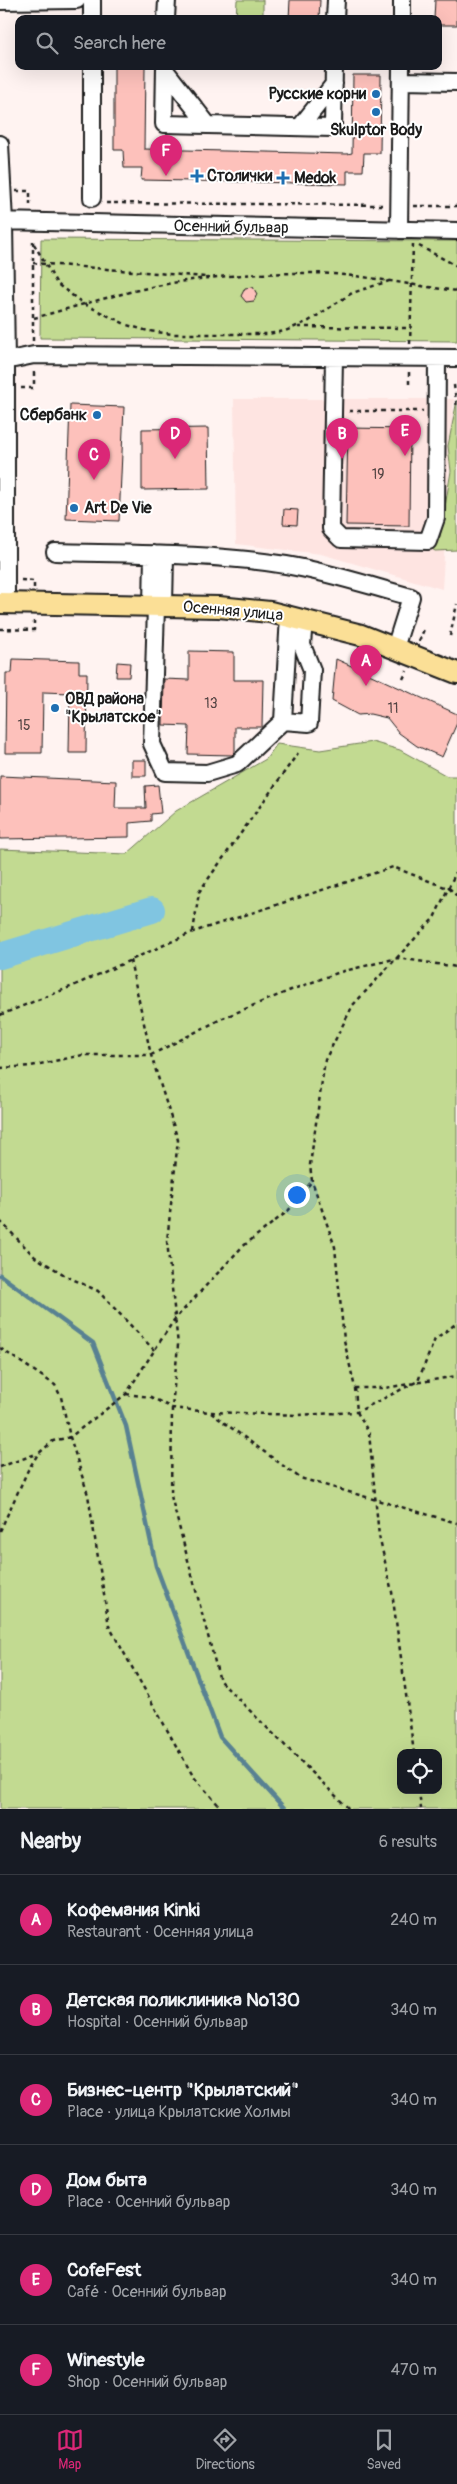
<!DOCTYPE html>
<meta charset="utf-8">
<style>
:root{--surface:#171b24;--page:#20242c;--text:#f1f3f6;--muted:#9ea1a6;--line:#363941;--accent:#db2777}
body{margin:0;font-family:Pangolin,sans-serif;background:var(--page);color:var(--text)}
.controls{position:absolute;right:15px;bottom:15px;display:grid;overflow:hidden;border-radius:10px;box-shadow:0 5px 20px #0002}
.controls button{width:45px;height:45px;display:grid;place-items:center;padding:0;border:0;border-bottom:1px solid var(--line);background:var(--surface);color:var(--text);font:25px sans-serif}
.you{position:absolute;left:296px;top:1194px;width:18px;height:18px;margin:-12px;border:4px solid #fff;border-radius:50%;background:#1a73e8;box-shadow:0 0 0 8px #1a73e833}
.badge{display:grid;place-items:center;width:32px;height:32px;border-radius:50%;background:var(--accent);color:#fff;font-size:16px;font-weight:700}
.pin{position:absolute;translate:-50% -41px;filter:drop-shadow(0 1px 2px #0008)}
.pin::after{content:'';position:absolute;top:26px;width:18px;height:15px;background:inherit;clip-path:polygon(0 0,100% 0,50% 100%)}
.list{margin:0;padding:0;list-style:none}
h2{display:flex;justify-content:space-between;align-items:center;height:65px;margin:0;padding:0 20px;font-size:21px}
h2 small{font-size:16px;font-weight:400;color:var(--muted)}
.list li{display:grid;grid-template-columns:32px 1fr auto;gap:15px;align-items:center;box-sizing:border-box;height:90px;padding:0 20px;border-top:1px solid var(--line)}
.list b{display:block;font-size:19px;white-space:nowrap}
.list p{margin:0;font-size:16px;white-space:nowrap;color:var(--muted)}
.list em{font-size:16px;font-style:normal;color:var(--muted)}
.icon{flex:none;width:28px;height:28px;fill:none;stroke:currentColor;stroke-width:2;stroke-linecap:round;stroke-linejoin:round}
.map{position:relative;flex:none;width:457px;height:1809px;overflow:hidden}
.search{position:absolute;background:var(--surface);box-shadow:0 5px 20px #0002;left:15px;right:15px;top:15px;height:55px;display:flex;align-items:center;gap:12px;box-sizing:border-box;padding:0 18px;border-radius:10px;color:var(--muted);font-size:19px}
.sheet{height:605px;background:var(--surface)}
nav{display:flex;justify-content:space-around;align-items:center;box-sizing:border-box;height:70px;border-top:1px solid var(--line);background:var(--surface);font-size:14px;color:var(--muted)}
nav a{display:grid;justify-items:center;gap:2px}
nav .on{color:var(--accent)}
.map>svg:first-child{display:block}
.built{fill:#fee4e1}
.green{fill:#c2da91;stroke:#6f7b56;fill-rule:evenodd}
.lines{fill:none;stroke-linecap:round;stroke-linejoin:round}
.stream{stroke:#588192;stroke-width:4.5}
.river{stroke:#80c5e1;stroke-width:26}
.building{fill:#fdc1bb;stroke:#1c1c1c}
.minor-casing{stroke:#1c1c1c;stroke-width:20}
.major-casing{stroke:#1c1c1c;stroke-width:24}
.path{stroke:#1c1c1c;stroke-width:2.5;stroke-dasharray:4 4;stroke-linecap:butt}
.minor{stroke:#fff;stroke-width:16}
.major{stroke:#fbdf96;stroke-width:20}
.poi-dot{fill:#1f6fb2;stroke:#fff;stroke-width:2}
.labels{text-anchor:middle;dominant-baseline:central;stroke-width:4;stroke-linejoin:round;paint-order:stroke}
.number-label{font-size:14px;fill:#544544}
.poi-label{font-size:16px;font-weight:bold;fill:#1c1c1c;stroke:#fff;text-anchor:start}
.street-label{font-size:16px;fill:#1c1c1c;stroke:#fff}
</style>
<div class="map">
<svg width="457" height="1809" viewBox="0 0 457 1809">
<rect width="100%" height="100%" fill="#fff3f1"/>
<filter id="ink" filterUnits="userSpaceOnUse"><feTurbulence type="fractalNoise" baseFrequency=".02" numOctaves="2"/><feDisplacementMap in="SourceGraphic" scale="10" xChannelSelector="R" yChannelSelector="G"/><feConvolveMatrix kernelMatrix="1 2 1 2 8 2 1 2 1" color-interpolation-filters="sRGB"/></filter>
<g filter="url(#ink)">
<path class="built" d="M234,399H454L442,589L321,554L236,544Z"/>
<path class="green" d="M237,0H263V19H236Z
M41,239L457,241V341L40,338Z
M457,400V550L435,551L429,547L440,537L451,471L448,446Z
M372,742L400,750L447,776H457V1809H0V849L127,854L176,811L266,759L277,744L320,750ZM401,1753H438V1790H401Z"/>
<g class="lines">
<path class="stream" d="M0,1275L93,1343L126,1426L156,1566L220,1737L285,1809"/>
<path class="river" d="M0,956L152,910"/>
</g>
<path class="building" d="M290,0H320L319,19H289Z
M435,0H457V25H438V19H434Z
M114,66H145L144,149L347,154L352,153L353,75H381L380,153H364L363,171H347V184L141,180L142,168H124L123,150H114Z
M253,287L257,294L254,301L246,302L241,296L245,288Z
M70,405L124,407L119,521L66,519Z
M208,428L209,489L142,490V429Z
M348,428L410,429L409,526L346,525Z
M284,509L298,510L297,525L283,524Z
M189,651L234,652V680H263L262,727H235V752L232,755L188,754L189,726L163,725L164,679L189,680Z
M13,659L79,661V673H87L86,753H69L70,693L43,692L42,753H5L6,673H12Z
M336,659L457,714V723L442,757L417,746L399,733L387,718L370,714L358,715L332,701Z
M117,662L130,663L129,677H116Z
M132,760H146V776H132Z
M0,776L116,781L115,808H146L145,786L158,785L161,813L151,814V821L129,823V837L0,839Z"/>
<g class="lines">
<defs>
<path id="minor" d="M92,0V19
M0,1L77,0
M166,19L167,0
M335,19L336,0
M402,19V0
M92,66V198
M165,66L164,124L333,128L334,66
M165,70L208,125
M401,81L457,82
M300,127L334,84
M0,144L4,222L6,362V603
M0,221L457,231
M399,230L401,66
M334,357L331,529L341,539L428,541L436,518L437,358
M0,362L34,355L457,358
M55,552C132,554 210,553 286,565C329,572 370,586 411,597L395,648
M152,606L153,554
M156,606L152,744L165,772L207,773L237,764L283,721L289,616
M164,606L165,555
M283,721L309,723L312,670L302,645L304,619"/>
<path id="major" d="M0,603L219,607L270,612L361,635L457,673"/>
</defs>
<use href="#minor" class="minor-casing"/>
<use href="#major" class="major-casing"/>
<path class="path" d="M16,191H30V207
M106,203L386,205
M414,206H457
M34,244L57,284L84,304L127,325L148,331L173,334H268L285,331L309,321L352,293L389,281
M419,246L457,266
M33,263L206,277
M34,318C86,304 138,287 192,280C229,275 269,273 306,273C357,273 407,285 457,291
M298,327L411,328
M33,341V237
M410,344L413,244
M34,384V369
M409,384V372
M454,385L457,408
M21,388H34
M349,411H423
M21,580L34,581V588
M0,629L34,630V621
M450,636L457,604
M419,641L425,627
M403,679L407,671
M457,870L434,918L353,1005L325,1060L310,1165L312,1181L335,1247L344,1340L355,1388H385L457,1376
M193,932L199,892L298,753
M130,960L151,1055L178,1140L167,1241L178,1345L172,1408L171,1496L220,1681L349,1809
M0,1015L73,986L193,932L393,867L450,889L457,896
M0,1068L31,1066L83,1055H151L223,1018L291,990L340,972L398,958L457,967
M0,1221L35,1257L68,1277L98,1291L154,1350
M0,1348L55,1385L61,1397L70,1437L88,1495L109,1626L193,1776L222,1809
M355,1388L357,1412L369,1433L379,1536L392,1592L414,1753
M126,1394L151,1397L172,1408L210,1412L298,1415L357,1412L418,1381L435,1339L457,1323
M211,1413L300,1478L457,1523
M0,1467L36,1454
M0,1531L28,1470L38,1454L53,1441L70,1437L126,1394L174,1320L242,1247L288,1211L312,1181
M419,1790L421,1809"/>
<use href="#minor" class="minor"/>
<use href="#major" class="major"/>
</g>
</g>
<g class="poi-dot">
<circle cx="376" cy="94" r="5"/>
<circle cx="376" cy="112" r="5"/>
<path d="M194.5 168.5h5v5h5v5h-5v5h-5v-5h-5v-5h5z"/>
<path d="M280.5 170.5h5v5h5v5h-5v5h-5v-5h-5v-5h5z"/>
<circle cx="97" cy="415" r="5"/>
<circle cx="74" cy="508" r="5"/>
<circle cx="55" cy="708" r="5"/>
</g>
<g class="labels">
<g class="number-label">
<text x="378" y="474">19</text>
<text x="211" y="703">13</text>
<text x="393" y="708">11</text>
<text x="24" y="725">15</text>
</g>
<g class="poi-label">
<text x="366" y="94" text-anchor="end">Русские корни</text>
<text x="376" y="130" text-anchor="middle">Skulptor Body</text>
<text x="207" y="176">Столички</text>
<text x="294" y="178">Medok</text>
<text x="87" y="415" text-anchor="end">Сбербанк</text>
<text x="84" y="508">Art De Vie</text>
<text x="65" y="699">ОВД района<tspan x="65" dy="18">"Крылатское"</tspan></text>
</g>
<g class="street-label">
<text transform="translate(231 227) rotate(1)">Осенний бульвар</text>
<text transform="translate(233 611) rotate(5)">Осенняя улица</text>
</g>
</g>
</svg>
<div class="controls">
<button><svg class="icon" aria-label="locate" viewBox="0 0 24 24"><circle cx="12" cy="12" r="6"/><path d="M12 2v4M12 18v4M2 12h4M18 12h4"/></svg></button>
</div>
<div class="you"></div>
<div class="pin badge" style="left:366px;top:686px">A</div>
<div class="pin badge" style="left:342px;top:459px">B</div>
<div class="pin badge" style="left:94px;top:480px">C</div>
<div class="pin badge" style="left:175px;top:459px">D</div>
<div class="pin badge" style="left:405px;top:456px">E</div>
<div class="pin badge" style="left:166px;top:176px">F</div>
<div class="search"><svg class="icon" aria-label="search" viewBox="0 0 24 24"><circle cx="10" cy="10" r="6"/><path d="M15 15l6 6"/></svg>Search here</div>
</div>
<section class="sheet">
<h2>Nearby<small>6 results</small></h2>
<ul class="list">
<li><span class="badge">A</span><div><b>Кофемания Kinki</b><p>Restaurant · Осенняя улица</p></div><em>240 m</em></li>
<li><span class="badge">B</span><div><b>Детская поликлиника №130</b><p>Hospital · Осенний бульвар</p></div><em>340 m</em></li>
<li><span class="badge">C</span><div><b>Бизнес-центр &quot;Крылатский&quot;</b><p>Place · улица Крылатские Холмы</p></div><em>340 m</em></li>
<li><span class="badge">D</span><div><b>Дом быта</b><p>Place · Осенний бульвар</p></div><em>340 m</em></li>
<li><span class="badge">E</span><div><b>CofeFest</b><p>Café · Осенний бульвар</p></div><em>340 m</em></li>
<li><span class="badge">F</span><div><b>Winestyle</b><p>Shop · Осенний бульвар</p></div><em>470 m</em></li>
</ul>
</section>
<nav>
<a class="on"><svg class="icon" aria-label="map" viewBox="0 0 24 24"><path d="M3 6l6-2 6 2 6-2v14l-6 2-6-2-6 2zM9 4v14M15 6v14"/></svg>Map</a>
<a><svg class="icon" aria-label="directions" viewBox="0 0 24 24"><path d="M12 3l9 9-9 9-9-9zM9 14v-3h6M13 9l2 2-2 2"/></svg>Directions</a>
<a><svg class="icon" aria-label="saved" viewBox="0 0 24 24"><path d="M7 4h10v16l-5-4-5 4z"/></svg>Saved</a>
</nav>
